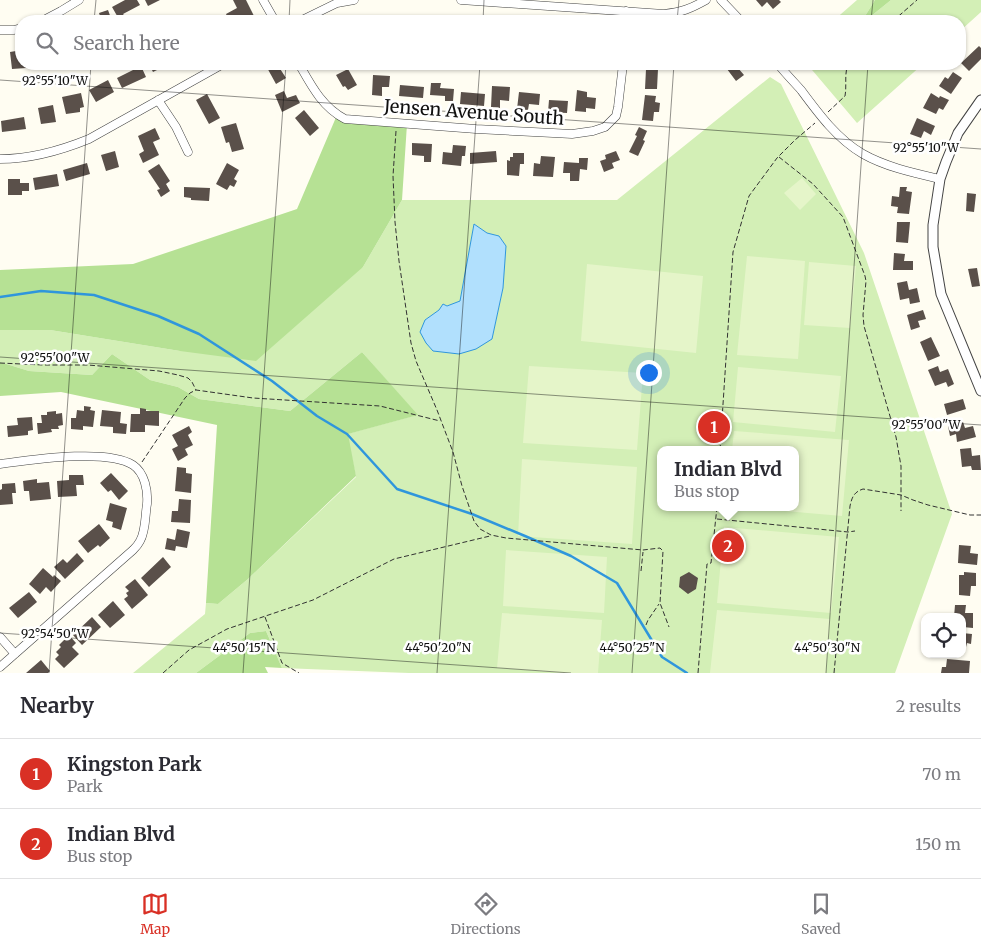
<!DOCTYPE html>
<meta charset="utf-8">
<style>
:root{--surface:#fff;--page:#f7f7f7;--text:#2b2b33;--muted:#7c7c81;--line:#e1e1e2;--accent:#d93025}
body{margin:0;font-family:Merriweather,serif;background:var(--page);color:var(--text)}
.controls{position:absolute;right:15px;bottom:15px;display:grid;overflow:hidden;border-radius:10px;box-shadow:0 1px 4px #0004}
.controls button{width:45px;height:45px;display:grid;place-items:center;padding:0;border:0;border-bottom:1px solid var(--line);background:var(--surface);color:var(--text);font:25px sans-serif}
.you{position:absolute;left:648px;top:372px;width:18px;height:18px;margin:-12px;border:4px solid #fff;border-radius:50%;background:#1a73e8;box-shadow:0 0 0 8px #1a73e833}
.badge{display:grid;place-items:center;width:32px;height:32px;border-radius:50%;background:var(--accent);color:#fff;font-size:16px;font-weight:700}
.pin{position:absolute;translate:-50% -50%;border:2px solid #fff;box-shadow:0 1px 5px #0006}
.popup{position:absolute;left:657px;top:446px;width:142px;height:65px;box-sizing:border-box;display:grid;place-content:center;border-radius:10px;background:var(--surface);filter:drop-shadow(0 1px 4px #0005);font-size:16px;white-space:nowrap;color:var(--muted)}
.popup b{font-size:19px;color:var(--text)}
.popup::after{content:'';position:absolute;left:50%;top:100%;margin-left:-10px;border:10px solid transparent;border-top-color:var(--surface)}
.list{margin:0;padding:0;list-style:none}
h2{display:flex;justify-content:space-between;align-items:center;height:65px;margin:0;padding:0 20px;font-size:21px}
h2 small{font-size:16px;font-weight:400;color:var(--muted)}
.list li{display:grid;grid-template-columns:32px 1fr auto;gap:15px;align-items:center;box-sizing:border-box;height:70px;padding:0 20px;border-top:1px solid var(--line)}
.list b{display:block;font-size:19px;white-space:nowrap}
.list p{margin:0;font-size:16px;white-space:nowrap;color:var(--muted)}
.list em{font-size:16px;font-style:normal;color:var(--muted)}
.icon{flex:none;width:28px;height:28px;fill:none;stroke:currentColor;stroke-width:2;stroke-linecap:round;stroke-linejoin:round}
.map{position:relative;flex:none;width:981px;height:673px;overflow:hidden}
.search{position:absolute;background:var(--surface);box-shadow:0 1px 4px #0004;left:15px;right:15px;top:15px;height:55px;display:flex;align-items:center;gap:12px;box-sizing:border-box;padding:0 18px;border-radius:20px;color:var(--muted);font-size:19px}
.sheet{height:205px;background:var(--surface)}
nav{display:flex;justify-content:space-around;align-items:center;box-sizing:border-box;height:70px;border-top:1px solid var(--line);background:var(--surface);font-size:14px;color:var(--muted)}
nav a{display:grid;justify-items:center;gap:2px}
nav .on{color:var(--accent)}
.map>svg:first-child{display:block}
.green{fill:#d3efb6;fill-rule:evenodd}
.forest{fill:#b6e194}
.pitch{fill:#e5f5c9}
.water{fill:#b1e0fd;stroke:#2f96dc}
.lines{fill:none;stroke-linecap:round;stroke-linejoin:round}
.stream{stroke:#2f96dc;stroke-width:2.5}
.building{fill:#5a504a}
.minor-casing{stroke:#434343;stroke-width:9}
.tertiary-casing{stroke:#434343;stroke-width:11}
.path{stroke:#323232;stroke-width:1;stroke-dasharray:5 2.5;stroke-linecap:butt}
.minor{stroke:#fff;stroke-width:8}
.tertiary{stroke:#fff;stroke-width:9}
.ticks{fill:none;stroke:#101010;stroke-width:1;stroke-opacity:0.45}
.labels{text-anchor:middle;dominant-baseline:central;stroke-width:5;stroke-linejoin:round;paint-order:stroke}
.street-label{font-size:18px;fill:#101010;stroke:#fff}
.ticks-label{font-size:12px;text-anchor:middle;fill:#101010;stroke:#fff;stroke-width:5;stroke-linejoin:round;paint-order:stroke}
</style>
<div class="map">
<svg width="981" height="673" viewBox="0 0 981 673">
<rect width="100%" height="100%" fill="#fffdf2"/>
<path class="green" d="M857,0H875L862,21H833Z
M891,0H981V12L960,31V21H865Z
M807,64H923L857,123Z
M770,77L781,84L864,253L952,514L895,673H409L282,668L266,631L250,633L196,673H133L205,614L206,603L218,604L248,579L356,477L347,434L417,415L362,352L290,411L199,399L178,387L150,380L112,354L92,375L29,371L0,362V330H50L180,351L363,267L402,200H617ZM474,224L487,233L499,236L506,246L503,288L492,339L425,320L439,310L443,304L447,306L460,302ZM660,450H796V507H660Z"/>
<path class="forest" d="M875,0H891L865,21H862Z
M337,115L407,124L402,200L363,267L256,361L180,351L50,330H0V270L133,264L297,209Z
M362,352L418,415L348,434L356,476L248,579L218,604L206,603L217,425L61,392L0,396V362L29,371L92,375L112,354L150,380L178,387L199,399L290,411Z
M266,631L282,668L265,667L268,673H196L250,633Z"/>
<path class="pitch" d="M802,178L816,194L800,210L784,193Z
M747,256L805,261L798,359L737,355Z
M809,262L856,266L850,328L804,325Z
M587,264L703,276L696,353L581,341Z
M529,366L643,373L637,450L523,443Z
M738,367L841,376L835,432L733,422Z
M734,431L849,440L842,516L738,507H796V450H732Z
M522,459L637,467L632,544L518,536Z
M724,527L839,537L831,613L717,603Z
M506,550L607,557L604,613L503,606Z
M717,610L830,619L826,673H710Z
M502,613L602,620L598,673H564L497,668Z"/>
<path class="water" d="M474,224L487,233L499,236L506,246L503,288L492,339L476,349L459,354L433,351L426,343L420,332L425,320L439,310L443,304L447,306L460,301Z"/>
<g class="lines">
<path class="stream" d="M0,297L41,291L94,295L158,316L199,334L272,381L317,416L347,434L397,489L472,514L525,536L571,556L617,583L662,657L687,673"/>
</g>
<path class="building" d="M125,0H137L140,5L123,14L126,18L120,21L112,7Z
M145,0H160L148,6Z
M233,0H246L254,16L244,21H229L226,14L237,8Z
M756,0H779L781,2L773,9L767,2L762,7Z
M108,10L112,21H96L95,18L100,16L99,13Z
M215,16L217,21H203Z
M387,17H397L396,21H377V19H387Z
M979,46L981,48V59L969,71L961,63Z
M16,49H21V64H26V68L12,69L10,52L16,51Z
M149,64H161L163,67L153,72Z
M265,64H277L286,78L276,84Z
M733,64H744L738,68L744,75L736,81L727,69Z
M141,66L146,77L122,88L117,78Z
M348,69L357,85L348,90L345,86L343,87L336,75Z
M646,69H658L657,89H645Z
M953,72L962,78L951,94L939,86L945,77L948,79Z
M373,75L390,76L389,87H382V96L372,95Z
M108,80L114,92L96,102L89,90Z
M431,83H441L440,88L454,89L453,101H445V96L430,95Z
M400,85L424,87L423,98L399,96Z
M492,86L510,87L509,101L500,100V108L491,107Z
M577,90L587,92V97L596,98L595,109L586,108V112L575,111Z
M284,91L287,98L296,95L300,103L282,112L275,95Z
M461,92L485,94L484,106L460,104Z
M519,92L540,94L539,105L529,104L528,110L517,109Z
M81,93L84,107L80,108V112L66,114L62,97Z
M931,93L939,98L940,96L949,100L943,110L939,108L936,114L923,108Z
M207,94L220,118L209,124L196,100Z
M645,95L656,96L655,102L660,103L659,112H654L653,121L642,120Z
M549,100L568,101L567,113L548,112Z
M53,105L56,122L41,124L38,108Z
M304,110L319,128L310,136L295,118Z
M24,117L26,129L2,132L1,121Z
M917,118L935,126L931,135L924,131L921,138L910,134Z
M236,123L244,149L232,152L229,142L226,143L221,127Z
M639,127L647,131L643,140L645,141L638,156L629,152L637,136L635,135Z
M155,128L160,139L153,142L159,155L143,163L139,154L144,151L138,136Z
M412,143L432,144L431,162H424V156L412,155Z
M453,145L466,146L465,156H462L461,166L442,164L443,152L452,153Z
M115,151L119,167L106,171L101,155Z
M496,151L497,162L470,164V153Z
M616,151L620,160L612,163L614,168L604,172L600,161L606,159L605,155Z
M513,153H524V164H520L519,176L507,175V160L510,161V157H513Z
M541,156L555,157L553,177L533,176L534,163L540,164Z
M579,158H588L587,170L580,169L579,181H570V173H563L564,162L579,163Z
M87,163L90,174L66,181L63,170Z
M227,163L239,170L234,179L237,181L234,187L230,185L227,190L216,184Z
M159,164L170,181L166,184L170,191L161,197L157,190L160,189L148,171Z
M57,174L59,186L35,190L33,178Z
M8,179H20V183H29V191H22V195H8Z
M184,187L210,188L209,201L191,200V198L184,197Z
M900,187H907L906,191L912,192L909,214L897,213L898,207L891,206L892,196L899,197Z
M967,193L976,194L974,212L966,211Z
M897,222H910L908,243L896,242Z
M894,253L905,254L904,261H913V270H893Z
M977,268L980,286L972,287L968,269Z
M907,281L909,290L917,288L920,302L910,304L909,298L900,300L897,283Z
M923,310L926,319L918,321L920,327L911,330L907,315Z
M931,337L940,356L928,361L920,342Z
M938,366L940,372L948,369L954,384L948,387L946,382L935,386L928,370Z
M963,399L966,409L947,415L944,404Z
M84,406L91,407L90,410L95,411L93,427L83,426V430L71,429V418H76L77,410L84,411Z
M140,408L146,409V411H159V426L145,425V432H130L131,414H140Z
M102,410L121,412L120,423L127,424L126,434L113,433V427L100,426Z
M56,411V414L62,413L63,425L58,426L59,429H51L52,432L38,434L37,423H42L41,415H47V412Z
M32,417L33,430L28,431V435L8,437L7,426L18,425L17,418Z
M963,422L965,428L973,426L976,437L957,442L956,434L950,436L948,426Z
M189,426L192,432L188,435L193,445L185,449L188,455L178,461L172,449L178,446L172,435Z
M971,448L972,456L980,455L981,470H972L971,466L962,467L960,449Z
M177,467L186,468V473L192,474L191,493L175,491Z
M111,473L128,491L119,500L111,490L108,492L100,483Z
M69,475H83L84,485H76L77,496L58,497L57,481L69,480Z
M37,479V483L49,482L51,499L30,501L29,491H24L23,481Z
M15,483L16,493H12L13,504L0,505V490L2,489V484Z
M179,499L191,500L190,523L171,522L172,511H178Z
M110,503L127,508L121,530L112,527L113,522L106,520Z
M99,524L110,538L100,547L98,545L88,553L78,541Z
M177,529L190,532L187,548L176,546L175,551L165,549L167,538L175,540Z
M959,545L971,546L970,553L978,554L977,565L958,563Z
M77,553L84,561L65,579L54,567L63,559L67,563Z
M163,557L171,567L149,587L141,578Z
M43,568L53,577L54,575L61,581L51,592L46,587L40,594L29,584Z
M689,572L698,578L696,589L688,594L679,587L680,577Z
M964,572L976,573V586H971L970,596L959,595V575H964Z
M135,579L148,595L132,609L124,599L128,596L126,593L129,591L125,587Z
M29,592L37,602L18,618L9,608Z
M113,601L125,615L110,628L98,615Z
M955,605H966L965,613H973V628L963,627L962,617H954Z
M92,617L101,627L82,645L73,635Z
M962,633L972,634L971,644L967,643L966,647L962,646Z
M69,635L76,643L72,647L79,654L64,668L55,659L59,655L56,652L61,647L59,645Z
M947,659L970,661L969,673H941L942,667H946Z
M41,660L50,671L48,673H26Z"/>
<g class="lines">
<defs>
<path id="minor" d="M263,0L275,21
M461,0L664,14C682,12 690,9 706,0
M721,0L741,21
M42,21L61,11L79,0
M300,21L337,3L354,0
M625,21L626,11
M0,30H14L21,28
M299,64C311,85 322,107 345,119L476,129L553,133L572,134L593,131L605,127L616,116L618,107L623,64
M778,64C785,73 793,81 801,90C818,113 837,139 863,154C886,167 914,173 940,179
M158,100L176,127L188,152
M0,159C30,159 62,150 89,139L223,64
M0,464C31,460 107,448 133,465C145,473 148,491 147,504C145,515 146,531 140,541C138,545 136,547 133,550L0,667
M0,637L15,654"/>
<path id="tertiary" d="M981,100L958,133L946,162L940,179L933,225V247L941,294L981,391"/>
</defs>
<use href="#minor" class="minor-casing"/>
<use href="#tertiary" class="tertiary-casing"/>
<path class="path" d="M893,21L917,0
M828,112L845,96C847,85 844,75 848,64
M396,131L393,176L395,222L399,261L411,343L416,361L437,410L453,452L462,486L474,521L480,529L491,535L506,538L643,550L660,548L663,551L660,603L669,627
M779,157L813,184L843,217L865,276L866,281L863,315L864,326L896,437L901,466V511
M0,363L43,365H88L159,371L178,375L188,378L192,382L196,390
M720,450L733,252L749,196L777,158L795,140L815,123
M142,462L185,398L190,393L196,390L253,398L380,406L440,421
M717,519L848,532L855,531
M641,571L643,552
M265,617L282,663L299,673
M646,625L648,620L659,604
M163,673L189,650L227,629L313,600L394,559L490,536
M698,673L707,564L711,563L717,507
M834,673L850,506C852,497 854,492 863,489L901,495L913,500L928,505L970,515H981"/>
<use href="#minor" class="minor"/>
<use href="#tertiary" class="tertiary"/>
</g>
<path class="ticks" d="M94,21L96,0M289,21L290,0M483,21L484,0M677,21L679,0M871,21L873,0M0,80L981,149M0,357L981,425M0,633L571,673M49,673L91,64M243,673L286,64M437,673L480,64M632,673L674,64M826,673L868,64"/>
<g class="labels">
<g class="street-label">
<text transform="translate(474 112) rotate(4)">Jensen Avenue South</text>
</g>
</g>
<g class="ticks-label">
<text x="55" y="85">92°55'10"W</text>
<text x="926" y="152">92°55'10"W</text>
<text x="55" y="362">92°55'00"W</text>
<text x="926" y="429">92°55'00"W</text>
<text x="55" y="638">92°54'50"W</text>
<text x="244" y="652">44°50'15"N</text>
<text x="438" y="652">44°50'20"N</text>
<text x="632" y="652">44°50'25"N</text>
<text x="827" y="652">44°50'30"N</text>
</g>
</svg>
<div class="controls">
<button><svg class="icon" aria-label="locate" viewBox="0 0 24 24"><circle cx="12" cy="12" r="6"/><path d="M12 2v4M12 18v4M2 12h4M18 12h4"/></svg></button>
</div>
<div class="you"></div>
<div class="pin badge" style="left:714px;top:427px">1</div>
<div class="pin badge" style="left:728px;top:546px">2</div>
<div class="popup"><b>Indian Blvd</b>Bus stop</div>
<div class="search"><svg class="icon" aria-label="search" viewBox="0 0 24 24"><circle cx="10" cy="10" r="6"/><path d="M15 15l6 6"/></svg>Search here</div>
</div>
<section class="sheet">
<h2>Nearby<small>2 results</small></h2>
<ul class="list">
<li><span class="badge">1</span><div><b>Kingston Park</b><p>Park</p></div><em>70 m</em></li>
<li><span class="badge">2</span><div><b>Indian Blvd</b><p>Bus stop</p></div><em>150 m</em></li>
</ul>
</section>
<nav>
<a class="on"><svg class="icon" aria-label="map" viewBox="0 0 24 24"><path d="M3 6l6-2 6 2 6-2v14l-6 2-6-2-6 2zM9 4v14M15 6v14"/></svg>Map</a>
<a><svg class="icon" aria-label="directions" viewBox="0 0 24 24"><path d="M12 3l9 9-9 9-9-9zM9 14v-3h6M13 9l2 2-2 2"/></svg>Directions</a>
<a><svg class="icon" aria-label="saved" viewBox="0 0 24 24"><path d="M7 4h10v16l-5-4-5 4z"/></svg>Saved</a>
</nav>
